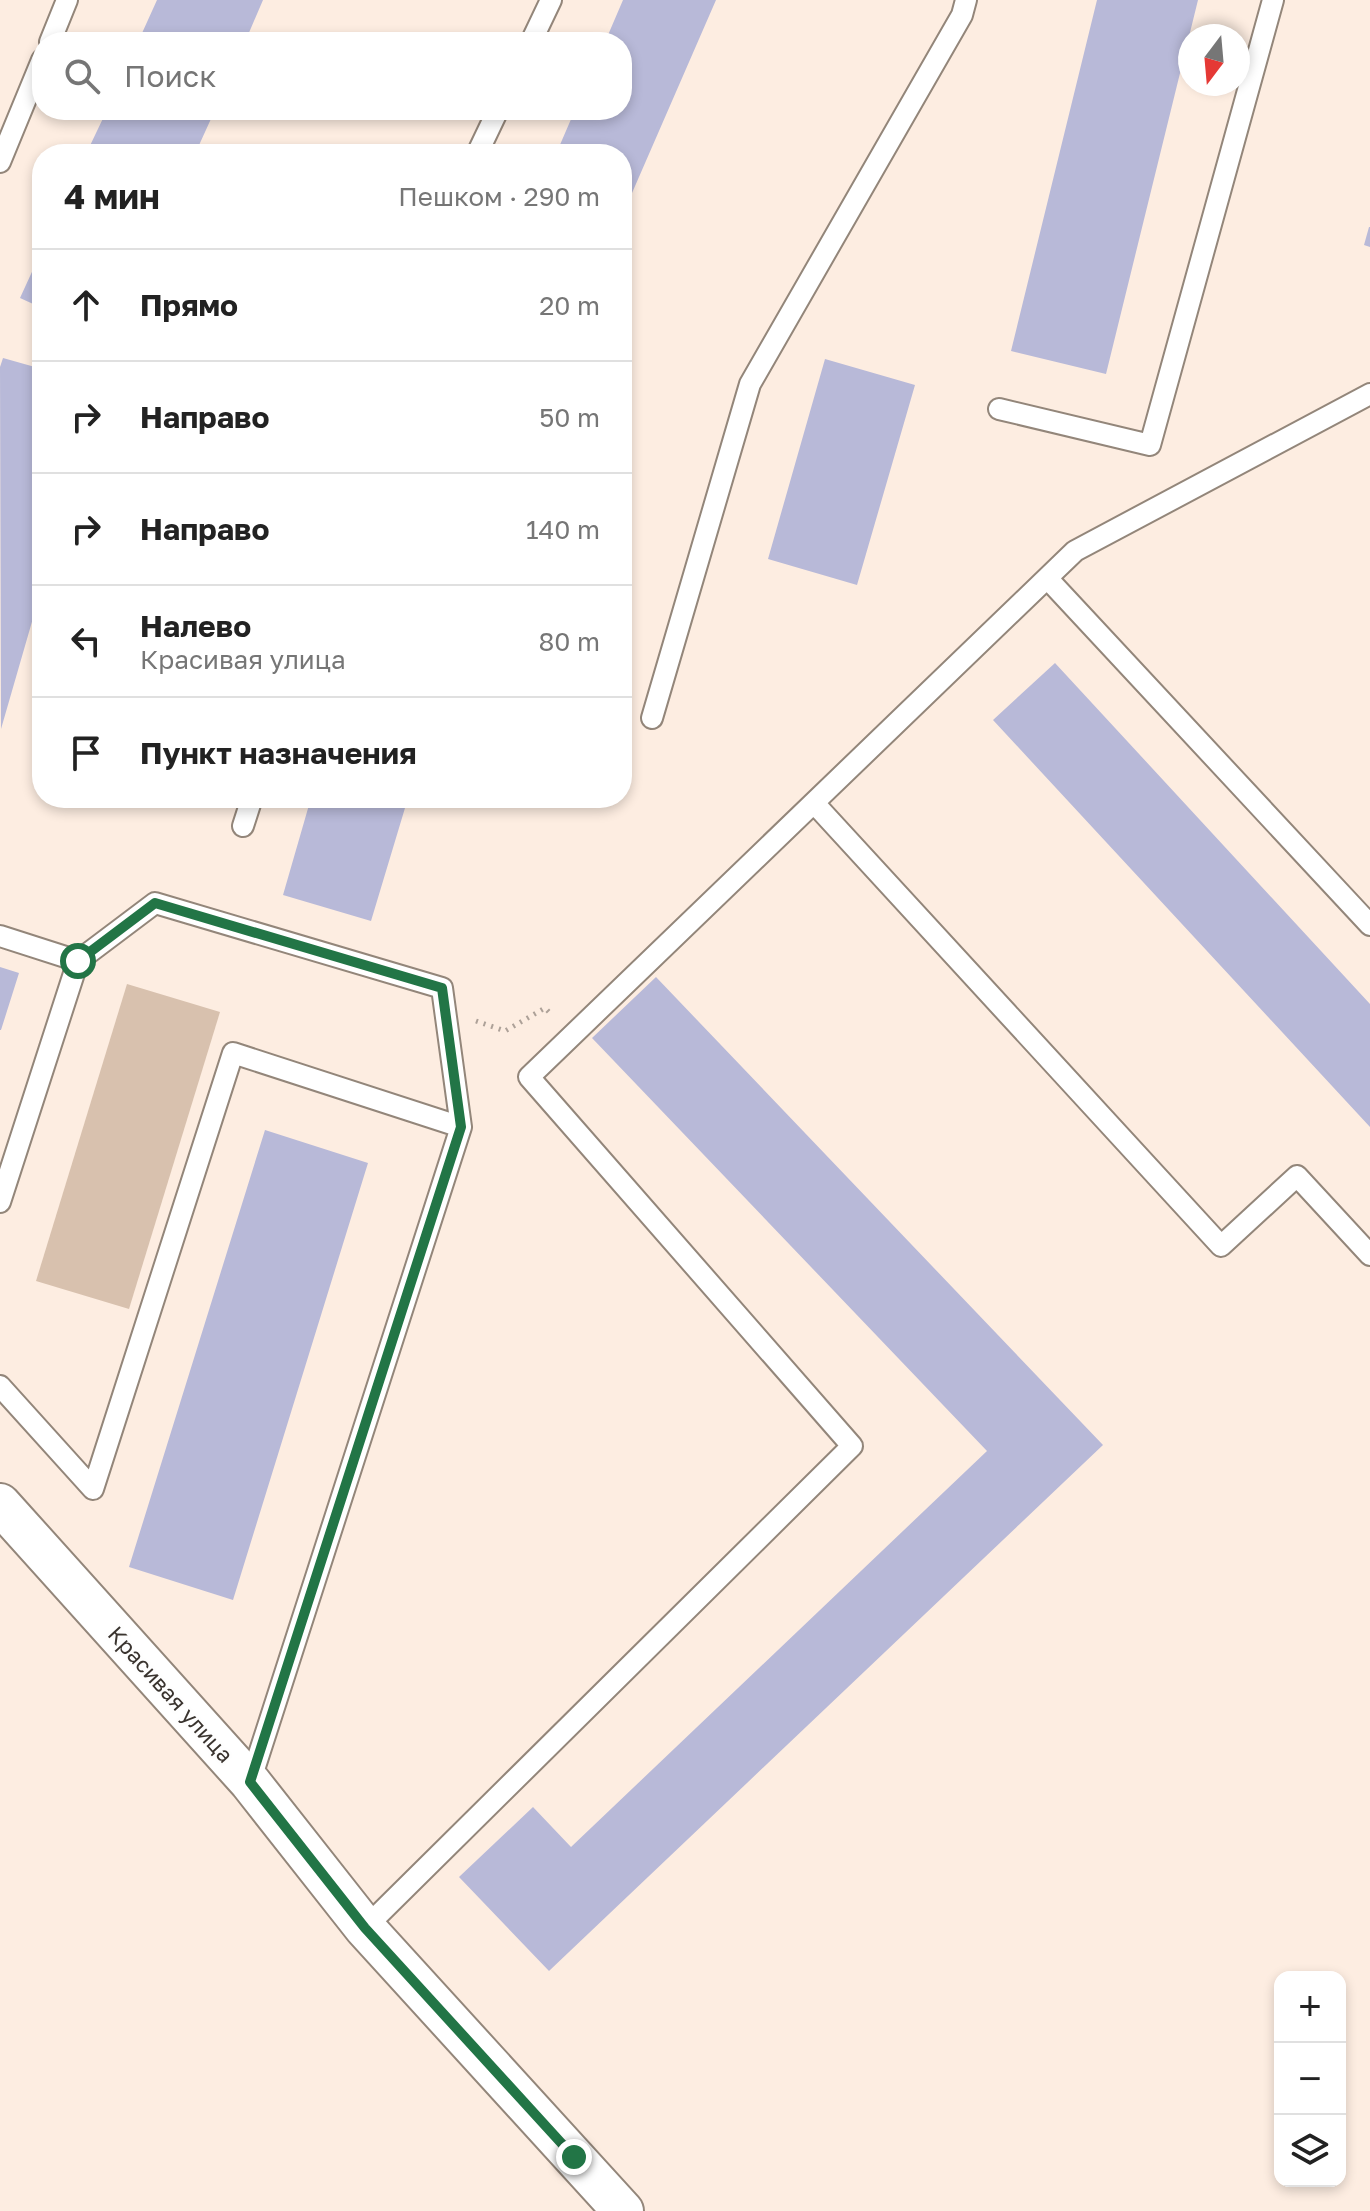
<!DOCTYPE html>
<html lang="ru">
<meta charset="utf-8">
<style>
:root{--surface:#fff;--page:#f6f6f6;--text:#222;--muted:#767676;--line:#e0e0e0}
body{margin:0;font-family:"Golos Text",sans-serif;background:var(--page);color:var(--text)}
.controls{position:absolute;right:24px;bottom:24px;display:grid;overflow:hidden;border-radius:16px;box-shadow:0 4px 12px #0003}
.controls button{width:72px;height:72px;display:grid;place-items:center;padding:0;border:0;border-bottom:2px solid var(--line);background:var(--surface);color:var(--text);font:40px sans-serif}
.compass{position:absolute;left:1178px;top:24px;width:72px;height:72px;border-radius:50%;background:var(--surface);box-shadow:0 4px 12px #0003;rotate:196deg}
.stop{position:absolute;width:24px;height:24px;margin:-18px;border:6px solid #227546;border-radius:50%;background:#fff}
.stop.end{background:#227546;border-color:#fff;box-shadow:0 2px 8px #0008}
.list{margin:0;padding:0;list-style:none}
h2{display:flex;justify-content:space-between;align-items:center;height:104px;margin:0;padding:0 32px;font-size:34px}
h2 small{font-size:26px;font-weight:400;color:var(--muted)}
.list li{display:grid;grid-template-columns:52px 1fr auto;gap:24px;align-items:center;box-sizing:border-box;height:112px;padding:0 32px;border-top:2px solid var(--line)}
.list b{display:block;font-size:30px;white-space:nowrap}
.list p{margin:0;font-size:26px;white-space:nowrap;color:var(--muted)}
.list em{font-size:26px;font-style:normal;color:var(--muted)}
.icon{flex:none;width:44px;height:44px;fill:none;stroke:currentColor;stroke-width:2;stroke-linecap:round;stroke-linejoin:round}
.map{position:relative;flex:none;width:1370px;height:2211px;overflow:hidden}
.search{position:absolute;background:var(--surface);box-shadow:0 4px 12px #0003;left:32px;top:32px;width:600px;height:88px;display:flex;align-items:center;gap:20px;box-sizing:border-box;padding:0 28px;border-radius:32px;color:var(--muted);font-size:30px}
.panel{position:absolute;background:var(--surface);box-shadow:0 4px 12px #0003;left:32px;top:144px;width:600px;height:664px;border-radius:32px}
.map>svg:first-child{display:block}
.green{fill:#d8c1ae}
.building{fill:#b8b9d8}
.lines{fill:none;stroke-linecap:round;stroke-linejoin:round}
.service-casing{stroke:#93867a;stroke-width:24}
.minor-casing{stroke:#93867a;stroke-width:44}
.path{stroke:#ada198;stroke-width:5;stroke-dasharray:2 6;stroke-linecap:butt}
.service{stroke:#fff;stroke-width:20}
.minor{stroke:#fff;stroke-width:40}
.route{stroke:#227546;stroke-width:10}
.labels{text-anchor:middle;dominant-baseline:central;stroke-width:6;stroke-linejoin:round;paint-order:stroke}
.street-label{font-size:22px;fill:#3a342f;stroke:#fefefe}
</style>
<div class="map">
<svg width="1370" height="2211" viewBox="0 0 1370 2211">
<rect width="100%" height="100%" fill="#fdede1"/>
<path class="green" d="M127,984L220,1012L129,1309L36,1281Z"/>
<path class="building" d="M157,0H263L245,42H138Z
M623,0H716L622,216V154H556L575,110H622V42H605Z
M1097,0H1198L1106,374L1011,351Z
M107,110H215L195,154H86Z
M1369,227H1370V247L1364,245Z
M42,250V308L20,298Z
M3,358L42,369V587L1,729L0,367Z
M825,359L915,385L857,585L768,559Z
M1055,663L1370,1004V1127L993,720Z
M311,798H408L371,921L283,895Z
M0,967L19,973L1,1030H0Z
M656,977L1103,1445L549,1971L459,1877L533,1807L571,1847L987,1451L592,1038Z
M265,1130L368,1163L233,1600L129,1567Z"/>
<g class="lines">
<defs>
<path id="service" d="M50,42L67,0
M531,42L551,0
M477,154L498,110
M0,162L42,60
M999,409L1150,445L1273,0
M1047,578L1370,925
M652,718L750,384L962,15L966,0
M814,803L1221,1246L1297,1176L1370,1255
M243,826L252,798
M0,936L78,961L0,1202
M78,961L155,903L442,988L461,1127
M0,1386L93,1489L233,1053L461,1127L250,1782
M365,1928L852,1446L529,1077L1075,551L1370,394"/>
<path id="minor" d="M0,1504L250,1782L365,1928L623,2211"/>
</defs>
<use href="#service" class="service-casing"/>
<use href="#minor" class="minor-casing"/>
<path class="path" d="M476,1021L505,1031L545,1008L552,1015"/>
<use href="#service" class="service"/>
<use href="#minor" class="minor"/>
</g>
<g class="lines">
<path class="route" d="M78,961L155,903L442,988L461,1127L250,1782L365,1928L574,2157"/>
</g>
<g class="labels">
<g class="street-label">
<text transform="translate(171 1694) rotate(48)">Красивая улица</text>
</g>
</g>
</svg>
<div class="controls">
<button>+</button>
<button>−</button>
<button><svg class="icon" aria-label="layers" viewBox="0 0 24 24"><path d="M12 4l9 5-9 5-9-5zM3 14l9 5 9-5"/></svg></button>
</div>
<svg class="compass" viewBox="-18 -18 36 36"><path d="M0-13l5 13h-10z" fill="#e53935"/><path d="M0 13l5-13h-10z" fill="#767676"/></svg>
<div class="stop" style="left:78px;top:961px"></div>
<div class="stop end" style="left:574px;top:2157px"></div>
<div class="search"><svg class="icon" aria-label="search" viewBox="0 0 24 24"><circle cx="10" cy="10" r="6"/><path d="M15 15l6 6"/></svg>Поиск</div>
<section class="panel">
<h2>4 мин<small>Пешком · 290 m</small></h2>
<ul class="list">
<li><svg class="icon" aria-label="ahead" viewBox="0 0 24 24"><path d="M12 20V5M6 11l6-6 6 6"/></svg><div><b>Прямо</b></div><em>20 m</em></li>
<li><svg class="icon" aria-label="right" viewBox="0 0 24 24"><path d="M7 20v-9h11M14 6l5 5-5 5"/></svg><div><b>Направо</b></div><em>50 m</em></li>
<li><svg class="icon" aria-label="right" viewBox="0 0 24 24"><path d="M7 20v-9h11M14 6l5 5-5 5"/></svg><div><b>Направо</b></div><em>140 m</em></li>
<li><svg class="icon" aria-label="left" viewBox="0 0 24 24"><path d="M17 20v-9H6M10 6l-5 5 5 5"/></svg><div><b>Налево</b><p>Красивая улица</p></div><em>80 m</em></li>
<li><svg class="icon" aria-label="arrive" viewBox="0 0 24 24"><path d="M6 21V4h12l-3 4 3 4H6"/></svg><div><b>Пункт назначения</b></div></li>
</ul>
</section>
</div>
